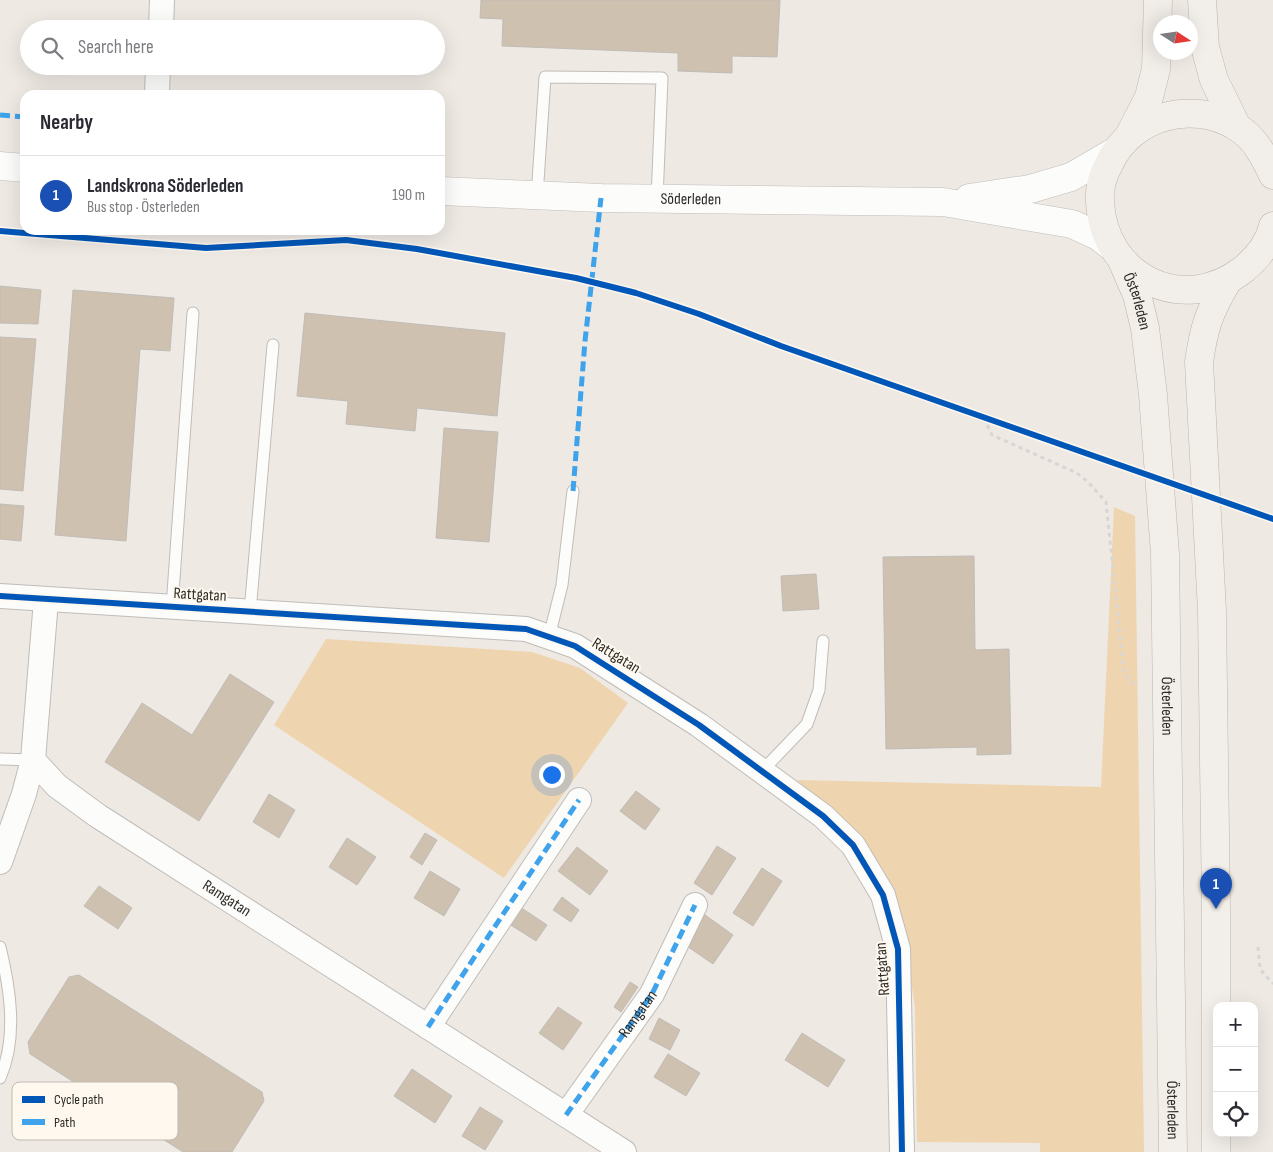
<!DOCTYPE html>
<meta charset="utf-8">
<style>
:root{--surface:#fff;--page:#f2f2f3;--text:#2b2b33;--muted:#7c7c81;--line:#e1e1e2;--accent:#1a73e8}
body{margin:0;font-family:"Sofia Sans Condensed",sans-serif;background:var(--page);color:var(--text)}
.controls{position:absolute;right:15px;bottom:15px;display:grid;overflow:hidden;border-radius:10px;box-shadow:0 5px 20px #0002}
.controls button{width:45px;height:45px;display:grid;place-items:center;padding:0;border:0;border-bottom:1px solid var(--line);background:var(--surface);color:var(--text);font:25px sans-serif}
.compass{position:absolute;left:1153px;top:15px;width:45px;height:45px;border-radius:50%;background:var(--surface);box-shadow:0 5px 20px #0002;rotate:102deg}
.you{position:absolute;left:551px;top:774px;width:18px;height:18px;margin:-12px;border:4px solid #fff;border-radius:50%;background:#1a73e8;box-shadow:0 0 0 8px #1a73e833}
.badge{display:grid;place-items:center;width:32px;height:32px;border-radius:50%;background:var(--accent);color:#fff;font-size:16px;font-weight:700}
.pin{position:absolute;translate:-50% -41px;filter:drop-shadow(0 1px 2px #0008)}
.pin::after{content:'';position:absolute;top:26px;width:18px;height:15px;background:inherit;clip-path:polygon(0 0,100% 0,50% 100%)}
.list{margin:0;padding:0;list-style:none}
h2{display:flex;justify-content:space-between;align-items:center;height:65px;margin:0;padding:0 20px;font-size:21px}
h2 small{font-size:16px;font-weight:400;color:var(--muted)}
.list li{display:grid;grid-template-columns:32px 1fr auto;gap:15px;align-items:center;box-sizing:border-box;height:80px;padding:0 20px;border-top:1px solid var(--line)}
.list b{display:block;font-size:19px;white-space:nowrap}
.list p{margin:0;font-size:16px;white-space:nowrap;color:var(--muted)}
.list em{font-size:16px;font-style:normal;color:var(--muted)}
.icon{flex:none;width:28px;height:28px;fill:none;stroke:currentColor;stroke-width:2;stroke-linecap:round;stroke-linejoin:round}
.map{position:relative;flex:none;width:1273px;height:1152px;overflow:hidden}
.search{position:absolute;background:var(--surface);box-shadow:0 5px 20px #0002;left:20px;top:20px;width:425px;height:55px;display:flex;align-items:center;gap:12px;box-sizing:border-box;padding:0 18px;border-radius:28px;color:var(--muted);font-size:19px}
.panel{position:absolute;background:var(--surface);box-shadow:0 5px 20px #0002;left:20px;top:90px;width:425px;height:145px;border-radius:15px}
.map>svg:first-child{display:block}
.green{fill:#eed5af}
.building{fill:#cec1af;stroke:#c0bcb8}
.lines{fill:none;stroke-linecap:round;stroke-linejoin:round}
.lane-casing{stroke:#c0bcb8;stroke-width:13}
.street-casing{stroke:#c0bcb8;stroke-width:26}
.secondary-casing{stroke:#c0bcb8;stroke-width:29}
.primary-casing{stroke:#beb5aa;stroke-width:29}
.path{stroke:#d7d6d5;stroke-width:3;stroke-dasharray:4 4;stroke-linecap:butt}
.lane{stroke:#fcfcfb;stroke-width:11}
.street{stroke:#fcfcfb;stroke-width:24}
.secondary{stroke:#fcfcfb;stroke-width:28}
.primary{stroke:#f2eee9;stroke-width:28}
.quiet{stroke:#3ea3eb;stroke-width:5;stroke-dasharray:10 5;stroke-linecap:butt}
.cycleway-casing{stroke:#fef8ef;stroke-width:9}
.cycleway{stroke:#0057b8;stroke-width:6}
.labels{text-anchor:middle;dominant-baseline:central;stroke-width:4;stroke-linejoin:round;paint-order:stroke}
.street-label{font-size:16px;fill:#2e2b26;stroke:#fef8ef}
.key{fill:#fef8ef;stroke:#c0bab3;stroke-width:1}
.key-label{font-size:14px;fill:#2e2b26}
</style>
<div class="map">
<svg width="1273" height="1152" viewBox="0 0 1273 1152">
<rect width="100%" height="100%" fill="#eee9e3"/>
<path class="green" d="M1114,507L1135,516L1144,1152H1040V1143L917,1142L915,1007L900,911L866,842L797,780L1101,787Z
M326,639L532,652L580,668L628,703L504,878L274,725Z"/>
<path class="building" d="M481,0H780L777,57L732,56V73L678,71V53L502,46L503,19L480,18Z
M0,286L41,290L38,324L0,323Z
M73,290L174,298L170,351L140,349L126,541L55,535Z
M305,313L505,333L497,416L417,408L415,431L346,424L348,401L297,396Z
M0,337L36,339L23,491L0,489Z
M444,428L498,432L489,542L436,538Z
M0,504L24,506L21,541L0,539Z
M974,556L975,650L1009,649L1011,754L977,755V747L886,749L883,557Z
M816,574L819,609L783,611L781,576Z
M230,674L274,702L199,821L105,762L142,703L192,735Z
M636,791L660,809L645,830L620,811Z
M269,794L295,810L279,838L253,822Z
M425,833L437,840L422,865L410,857Z
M347,838L376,857L357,885L329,867Z
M717,846L736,858L712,895L694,883Z
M577,847L608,871L590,895L558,871Z
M762,868L782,881L753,926L733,913Z
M430,871L460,889L444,916L414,898Z
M99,886L132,908L118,929L84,906Z
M562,897L579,910L571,922L553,910Z
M517,905L547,925L536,941L506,922Z
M701,912L733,935L713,964L681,942Z
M79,975L262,1092L264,1101L232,1152H183L30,1054L28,1042L69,977Z
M630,982L638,987L621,1012L614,1007Z
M558,1007L582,1023L563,1050L539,1033Z
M659,1018L680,1030L670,1050L649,1039Z
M802,1033L845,1060L828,1087L785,1060Z
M668,1054L700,1073L686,1096L654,1077Z
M412,1069L452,1096L435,1123L394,1096Z
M480,1107L503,1121L485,1150L462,1136Z"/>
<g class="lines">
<defs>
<path id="lane" d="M537,196L545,77L662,78L657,199
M172,607L193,313
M250,612L273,345
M549,637L562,585L573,491
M0,759L33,760
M762,771L807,724L819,690L823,641
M0,947C10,988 18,1037 0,1078"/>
<g id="street">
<path d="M161,29L162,0"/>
<path d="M157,95L158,66"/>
<path d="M0,596L526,629L575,646L699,725L823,816L853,845L883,895L898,949L902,1152"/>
<path id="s1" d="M33,760L57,786L98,816L624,1152"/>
<path d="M0,862L24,794L33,760L46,600"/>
<path d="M428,1027L579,800"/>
<path d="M566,1115L652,994L695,905"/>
</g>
<g id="secondary">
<path d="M0,166L25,168"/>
<path id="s2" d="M440,191L601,198L943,202L1072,224L1098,236L1111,246"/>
<path d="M969,198L1030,189L1071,177L1114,152"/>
</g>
<g id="primary">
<path d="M1202,0L1205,47L1214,80L1237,127"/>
<path d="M1130,134L1149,97L1156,69L1158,0"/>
<path d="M1273,175C1264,156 1255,138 1237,127C1192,99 1131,116 1109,164C1103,175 1099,189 1100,201C1103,277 1183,317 1244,269C1257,258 1269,244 1273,226"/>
<path id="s3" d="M1123,263L1137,295L1145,328L1153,395L1165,554L1173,1152"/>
<path d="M1216,1152V909L1212,611L1199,362C1204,327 1209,312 1227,282"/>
</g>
</defs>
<use href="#lane" class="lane-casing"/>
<use href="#street" class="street-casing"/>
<use href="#secondary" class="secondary-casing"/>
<use href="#primary" class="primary-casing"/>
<path class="path" d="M984,418L992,435L1077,473L1088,482L1106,502L1124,674L1137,687
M1258,947L1260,969L1273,984"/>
<use href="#lane" class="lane"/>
<use href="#street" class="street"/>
<use href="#secondary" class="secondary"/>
<use href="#primary" class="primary"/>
<g class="quiet">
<path d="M0,115L25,117"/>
<path d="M573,491L585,341L601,198"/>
<path d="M428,1027L579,800"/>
<path id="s4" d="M566,1115L652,994L695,905"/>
</g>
<defs>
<path id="cycleway" d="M0,231L206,248L346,240L417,249L576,278L636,293L699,314L781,346L1273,519
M0,596L526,629L575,646L699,725L823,816L853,845L883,895L898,949L902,1152"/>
</defs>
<use href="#cycleway" class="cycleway-casing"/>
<use href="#cycleway" class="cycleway"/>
</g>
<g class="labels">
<g class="street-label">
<text stroke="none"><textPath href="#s2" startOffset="251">Söderleden</textPath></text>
<text stroke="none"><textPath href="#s3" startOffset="41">Österleden</textPath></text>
<text transform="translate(200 595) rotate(3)">Rattgatan</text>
<text transform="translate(616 656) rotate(32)">Rattgatan</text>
<text stroke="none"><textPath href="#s3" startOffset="448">Österleden</textPath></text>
<text stroke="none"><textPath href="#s1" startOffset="239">Ramgatan</textPath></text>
<text transform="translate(883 969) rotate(-94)">Rattgatan</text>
<text stroke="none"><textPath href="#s4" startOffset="124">Ramgatan</textPath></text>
<text stroke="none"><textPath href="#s3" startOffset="852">Österleden</textPath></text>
</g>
</g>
<rect x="12" y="1082" width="166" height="58" rx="8" class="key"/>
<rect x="22" y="1096" width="23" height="7" fill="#0057b8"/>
<rect x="22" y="1119" width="23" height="6" fill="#3ea3eb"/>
<g class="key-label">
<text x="54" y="1104">Cycle path</text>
<text x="54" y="1127">Path</text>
</g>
</svg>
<div class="controls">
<button>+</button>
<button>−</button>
<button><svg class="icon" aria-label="locate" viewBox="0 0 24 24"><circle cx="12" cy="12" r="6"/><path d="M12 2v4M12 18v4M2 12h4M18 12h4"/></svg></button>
</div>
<svg class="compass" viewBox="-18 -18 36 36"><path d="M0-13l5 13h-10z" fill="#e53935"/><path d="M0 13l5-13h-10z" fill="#7c7c81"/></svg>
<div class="you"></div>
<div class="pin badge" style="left:1216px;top:909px;background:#1a4fb4">1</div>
<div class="search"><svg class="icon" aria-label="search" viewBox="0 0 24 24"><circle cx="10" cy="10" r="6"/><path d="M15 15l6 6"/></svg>Search here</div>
<section class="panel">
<h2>Nearby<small></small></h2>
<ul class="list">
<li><span class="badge" style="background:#1a4fb4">1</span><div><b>Landskrona Söderleden</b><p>Bus stop · Österleden</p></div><em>190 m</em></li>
</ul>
</section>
</div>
